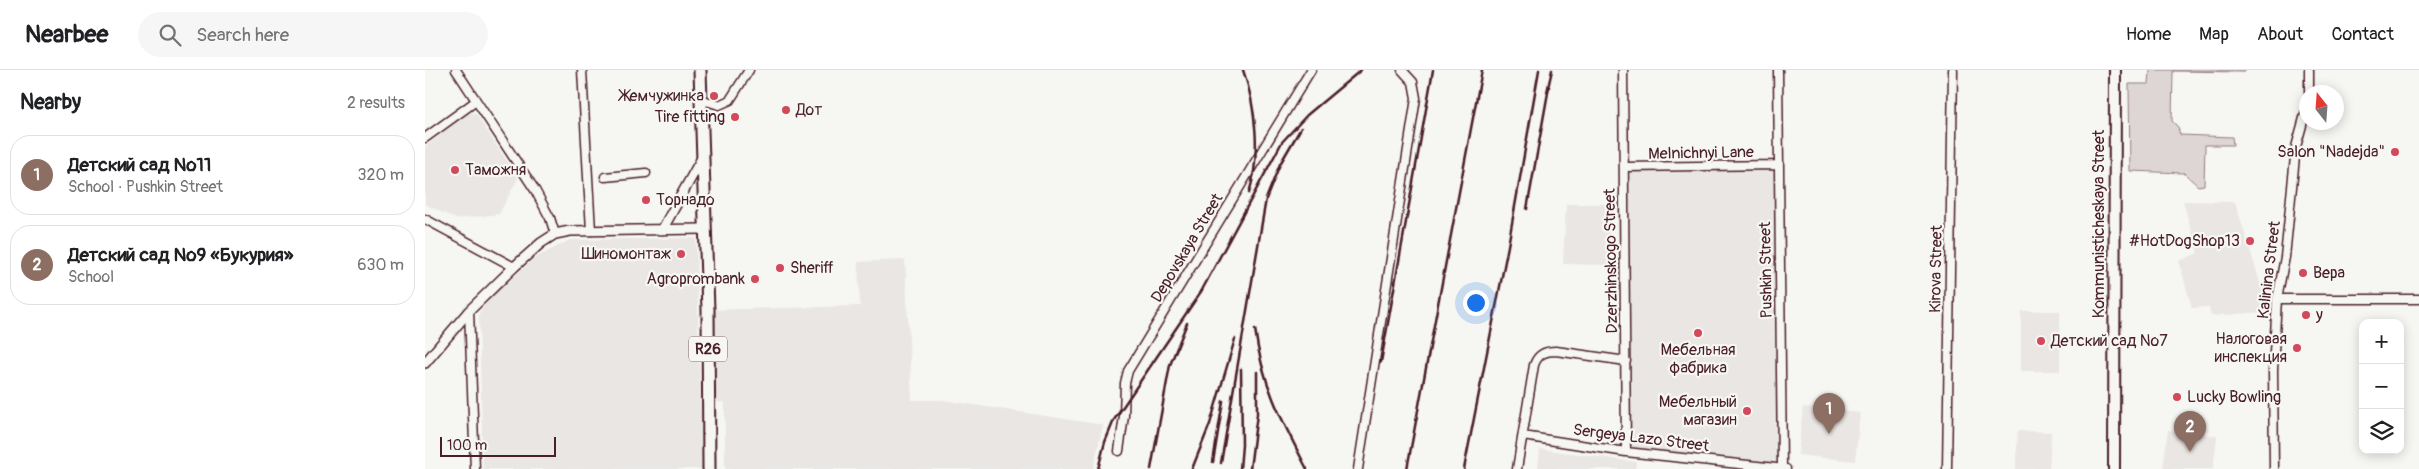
<!DOCTYPE html>
<meta charset="utf-8">
<style>
:root{--surface:#fff;--page:#f6f6f6;--text:#202124;--muted:#757577;--line:#e0e0e0;--accent:#d1495b}
body{margin:0;font-family:Pangolin,sans-serif;background:var(--page);color:var(--text)}
.controls{position:absolute;right:15px;bottom:15px;display:grid;overflow:hidden;border-radius:10px;box-shadow:0 2px 12px #0003}
.controls button{width:45px;height:45px;display:grid;place-items:center;padding:0;border:0;border-bottom:1px solid var(--line);background:var(--surface);color:var(--text);font:25px sans-serif}
.compass{position:absolute;left:1874px;top:15px;width:45px;height:45px;border-radius:50%;background:var(--surface);box-shadow:0 2px 12px #0003;rotate:343deg}
.scale{position:absolute;left:15px;bottom:12px;width:116px;box-sizing:border-box;padding-left:5px;border:2px solid #4a1f2b;border-top:0;font-size:14px;line-height:18px;white-space:nowrap;color:#4a1f2b;-webkit-text-stroke:4px #f6f6f2;paint-order:stroke}
.you{position:absolute;left:1050px;top:232px;width:18px;height:18px;margin:-12px;border:4px solid #fff;border-radius:50%;background:#1a73e8;box-shadow:0 0 0 8px #1a73e833}
.badge{display:grid;place-items:center;width:32px;height:32px;border-radius:50%;background:var(--accent);color:#fff;font-size:16px;font-weight:700}
.pin{position:absolute;translate:-50% -41px;filter:drop-shadow(0 1px 2px #0008)}
.pin::after{content:'';position:absolute;top:26px;width:18px;height:15px;background:inherit;clip-path:polygon(0 0,100% 0,50% 100%)}
.list{margin:0;padding:0;list-style:none}
h2{display:flex;justify-content:space-between;align-items:center;height:65px;margin:0;padding:0 20px;font-size:21px}
h2 small{font-size:16px;font-weight:400;color:var(--muted)}
.list li{display:grid;grid-template-columns:32px 1fr auto;gap:15px;align-items:center;box-sizing:border-box;height:80px;margin:0 10px 10px;padding:0 10px;border:1px solid var(--line);border-radius:20px}
.list b{display:block;font-size:19px;white-space:nowrap}
.list p{margin:0;font-size:16px;white-space:nowrap;color:var(--muted)}
.list em{font-size:16px;font-style:normal;color:var(--muted)}
.icon{flex:none;width:28px;height:28px;fill:none;stroke:currentColor;stroke-width:2;stroke-linecap:round;stroke-linejoin:round}
.map{position:relative;flex:none;width:1994px;height:399px;overflow:hidden}
header{display:flex;align-items:center;gap:30px;box-sizing:border-box;height:70px;padding:0 25px;background:var(--surface);border-bottom:1px solid var(--line)}
header strong{font-size:24px}
nav{display:flex;gap:28px;margin-inline-start:auto;font-size:18px}
.search{width:350px;height:45px;background:var(--page);display:flex;align-items:center;gap:12px;box-sizing:border-box;padding:0 18px;border-radius:28px;color:var(--muted);font-size:19px}
main{display:flex}
aside{flex:1;background:var(--surface)}
.map>svg:first-child{display:block}
.built{fill:#e9e6e3}
.green{fill:#ddd6d5;stroke:#947a80}
.lines{fill:none;stroke-linecap:round;stroke-linejoin:round}
.minor-casing{stroke:#4a1f2b;stroke-width:11}
.tertiary-casing{stroke:#4a1f2b;stroke-width:12}
.secondary-casing{stroke:#4a1f2b;stroke-width:14}
.primary-casing{stroke:#4a1f2b;stroke-width:15}
.minor{stroke:#f6f6f2;stroke-width:8}
.tertiary{stroke:#f6f6f2;stroke-width:9}
.secondary{stroke:#f6f6f2;stroke-width:10}
.primary{stroke:#f6f6f2;stroke-width:11}
.rail{stroke:#4a1f2b;stroke-width:2.5}
.poi-dot{fill:#d1495b;stroke:#f6f6f2;stroke-width:2}
.labels{text-anchor:middle;dominant-baseline:central;stroke-width:4.5;stroke-linejoin:round;paint-order:stroke}
.shield{fill:#f6f6f2;stroke:#7e6067;stroke-width:1}
.shield-label{font-size:15px;font-weight:bold;fill:#4a1f2b}
.poi-label{font-size:16px;fill:#4a1f2b;stroke:#f6f6f2;text-anchor:end}
.street-label{font-size:16px;fill:#4a1f2b;stroke:#f6f6f2}
</style>
<header>
<strong>Nearbee</strong>
<div class="search"><svg class="icon" aria-label="search" viewBox="0 0 24 24"><circle cx="10" cy="10" r="6"/><path d="M15 15l6 6"/></svg>Search here</div>
<nav><a>Home</a><a>Map</a><a>About</a><a>Contact</a></nav>
</header>
<main>
<aside>
<h2>Nearby<small>2 results</small></h2>
<ul class="list">
<li><span class="badge" style="background:#8d6e63">1</span><div><b>Детский сад №11</b><p>School · Pushkin Street</p></div><em>320 m</em></li>
<li><span class="badge" style="background:#8d6e63">2</span><div><b>Детский сад №9 «Букурия»</b><p>School</p></div><em>630 m</em></li>
</ul>
</aside>
<div class="map">
<svg width="1994" height="399" viewBox="0 0 1994 399">
<rect width="100%" height="100%" fill="#f6f6f2"/>
<filter id="ink" filterUnits="userSpaceOnUse"><feTurbulence type="fractalNoise" baseFrequency=".02" numOctaves="2"/><feDisplacementMap in="SourceGraphic" scale="10" xChannelSelector="R" yChannelSelector="G"/><feConvolveMatrix kernelMatrix="1 2 1 2 8 2 1 2 1" color-interpolation-filters="sRGB"/></filter>
<g filter="url(#ink)">
<path class="built" d="M43,42L51,44L93,108L74,144L31,149L0,134V77Z
M1354,95L1357,399L1201,382L1199,97Z
M1758,131L1810,132L1839,225L1838,242L1786,246L1784,237L1767,238L1754,191L1773,183Z
M1141,134H1184V195L1138,194Z
M271,168L277,399H58L54,243L67,226L110,188L145,170Z
M480,190L487,330H517L678,355L668,399H300V332H283V240L435,236L433,192Z
M1596,241H1635V301H1596Z
M1378,337L1435,343L1430,391L1373,385Z
M1743,360L1792,366L1788,399H1738Z
M1593,361L1626,362L1624,399H1591Z
M1115,379L1211,392L1210,399H1113Z"/>
<path class="green" d="M1725,0H1820V2L1748,1L1747,51L1753,57L1755,65L1807,67L1808,75H1780L1779,115L1773,116L1759,103L1705,101L1704,14H1724Z"/>
<g class="lines">
<defs>
<path id="minor" d="M31,0L110,120L125,148L130,164
M157,0L166,161
M1198,0L1201,382
M1353,0L1357,399
M1884,0V22
M275,29L294,35L305,30L324,0
M0,68L51,31
M1199,97L1354,95
M180,107L221,103
M0,149L89,197
M1852,229H1994
M44,241L50,399
M1098,366L1201,382L1361,399
M694,381L699,346L700,313L703,301L886,0
M933,399L991,28L988,12L977,0
M1092,399L1109,295C1113,284 1120,281 1131,281L1201,291
M1522,399L1528,0
M1849,399L1848,300L1852,229L1860,187L1871,77L1882,37"/>
<path id="tertiary" d="M237,160L277,88
M0,293L44,241L89,197L116,173L130,164L145,161L278,159"/>
<path id="secondary" d="M1689,399L1690,0"/>
<path id="primary" d="M275,0L283,240L284,399"/>
</defs>
<use href="#minor" class="minor-casing"/>
<use href="#tertiary" class="tertiary-casing"/>
<use href="#secondary" class="secondary-casing"/>
<use href="#primary" class="primary-casing"/>
<use href="#minor" class="minor"/>
<use href="#tertiary" class="tertiary"/>
<use href="#secondary" class="secondary"/>
<use href="#primary" class="primary"/>
<path class="rail" d="M818,0C831,36 836,86 824,123
M1122,22L1127,0
M1102,139L1124,17
M830,259C837,314 857,351 882,399
M956,292L1008,0
M788,392L798,331
M796,393L841,129L855,94L876,58
M673,399L680,372L689,350L777,220L857,72L882,45L936,0
M726,399L745,295L762,253
M767,399L785,354L810,269
M815,399L817,375L816,299
M825,399L832,344V302
M982,399L1057,0
M1039,399L1083,176L1114,0"/>
</g>
</g>
<g class="poi-dot">
<circle cx="289" cy="26" r="5"/>
<circle cx="361" cy="40" r="5"/>
<circle cx="310" cy="47" r="5"/>
<circle cx="1970" cy="82" r="5"/>
<circle cx="30" cy="100" r="5"/>
<circle cx="221" cy="130" r="5"/>
<circle cx="1825" cy="171" r="5"/>
<circle cx="256" cy="184" r="5"/>
<circle cx="355" cy="198" r="5"/>
<circle cx="1878" cy="203" r="5"/>
<circle cx="330" cy="209" r="5"/>
<circle cx="1881" cy="245" r="5"/>
<circle cx="1273" cy="263" r="5"/>
<circle cx="1616" cy="271" r="5"/>
<circle cx="1872" cy="278" r="5"/>
<circle cx="1752" cy="327" r="5"/>
<circle cx="1322" cy="341" r="5"/>
</g>
<g class="labels">
<rect class="shield" x="264" y="266.5" width="38" height="25" rx="4"/>
<g class="shield-label">
<text x="283" y="279">R26</text>
</g>
<g class="poi-label">
<text x="279" y="26">Жемчужинка</text>
<text x="371" y="40" text-anchor="start">Дот</text>
<text x="300" y="47">Tire fitting</text>
<text x="1960" y="82">Salon "Nadejda"</text>
<text x="40" y="100" text-anchor="start">Таможня</text>
<text x="231" y="130" text-anchor="start">Торнадо</text>
<text x="1815" y="171">#HotDogShop13</text>
<text x="246" y="184">Шиномонтаж</text>
<text x="365" y="198" text-anchor="start">Sheriff</text>
<text x="1888" y="203" text-anchor="start">Вера</text>
<text x="320" y="209">Agroprombank</text>
<text x="1891" y="245" text-anchor="start">y</text>
<text x="1862" y="269">Налоговая<tspan x="1862" dy="18">инспекция</tspan></text>
<text x="1626" y="271" text-anchor="start">Детский сад №7</text>
<text x="1273" y="280" text-anchor="middle">Мебельная<tspan x="1273" dy="18">фабрика</tspan></text>
<text x="1762" y="327" text-anchor="start">Lucky Bowling</text>
<text x="1312" y="332">Мебельный<tspan x="1312" dy="18">магазин</tspan></text>
</g>
<g class="street-label">
<text transform="translate(1276 83) rotate(-1)">Melnichnyi Lane</text>
<text transform="translate(1674 154) rotate(-90)">Kommunisticheskaya Street</text>
<text transform="translate(762 178) rotate(-59)">Depovskaya Street</text>
<text transform="translate(1186 191) rotate(-91)">Dzerzhinskogo Street</text>
<text transform="translate(1511 199) rotate(-89)">Kirova Street</text>
<text transform="translate(1341 200) rotate(-91)">Pushkin Street</text>
<text transform="translate(1844 200) rotate(-83)">Kalinina Street</text>
<text transform="translate(1216 368) rotate(7)">Sergeya Lazo Street</text>
</g>
</g>
</svg>
<div class="controls">
<button>+</button>
<button>−</button>
<button><svg class="icon" aria-label="layers" viewBox="0 0 24 24"><path d="M12 4l9 5-9 5-9-5zM3 14l9 5 9-5"/></svg></button>
</div>
<svg class="compass" viewBox="-18 -18 36 36"><path d="M0-13l5 13h-10z" fill="#e53935"/><path d="M0 13l5-13h-10z" fill="#757577"/></svg>
<div class="scale">100 m</div>
<div class="you"></div>
<div class="pin badge" style="left:1404px;top:364px;background:#8d6e63">1</div>
<div class="pin badge" style="left:1765px;top:382px;background:#8d6e63">2</div>
</div>
</main>
